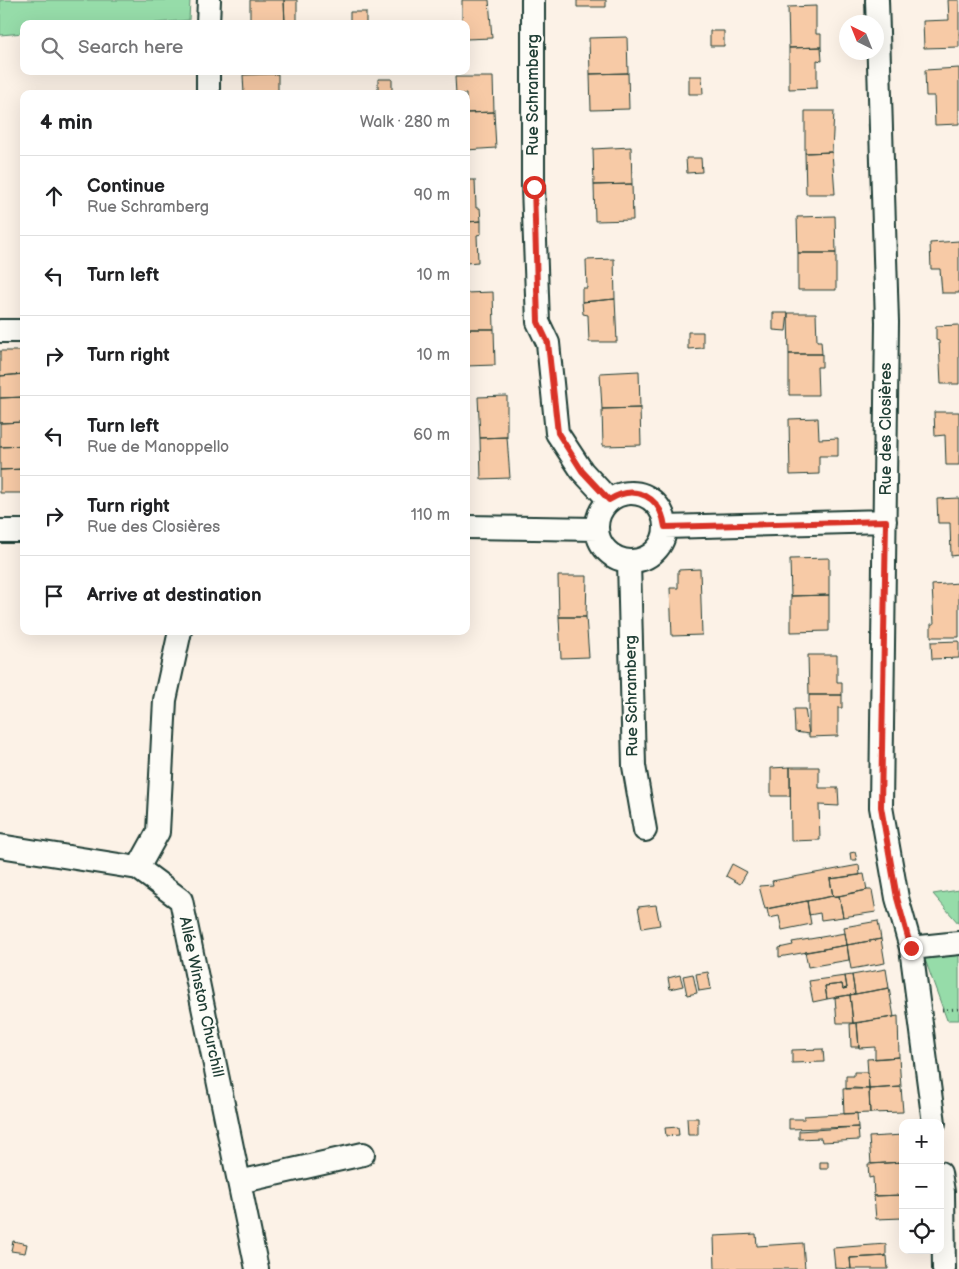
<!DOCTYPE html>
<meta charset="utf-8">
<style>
:root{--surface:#fff;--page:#f6f6f6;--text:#202124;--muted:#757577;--line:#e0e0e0}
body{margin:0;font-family:"Balsamiq Sans",sans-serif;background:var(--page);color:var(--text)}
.controls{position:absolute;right:15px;bottom:15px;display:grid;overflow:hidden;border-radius:10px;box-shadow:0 5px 20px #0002}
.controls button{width:45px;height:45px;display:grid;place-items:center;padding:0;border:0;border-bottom:1px solid var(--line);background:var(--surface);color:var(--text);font:25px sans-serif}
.compass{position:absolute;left:839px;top:15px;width:45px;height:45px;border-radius:50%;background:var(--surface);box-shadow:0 5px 20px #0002;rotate:317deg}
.stop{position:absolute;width:15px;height:15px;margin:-11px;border:4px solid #d93025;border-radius:50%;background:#fff}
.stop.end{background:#d93025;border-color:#fff;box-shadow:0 1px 5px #0008}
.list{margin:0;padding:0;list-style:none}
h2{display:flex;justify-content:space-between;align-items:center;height:65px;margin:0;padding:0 20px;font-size:21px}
h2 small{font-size:16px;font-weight:400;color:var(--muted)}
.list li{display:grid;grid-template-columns:32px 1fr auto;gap:15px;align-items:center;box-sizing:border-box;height:80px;padding:0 20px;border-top:1px solid var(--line)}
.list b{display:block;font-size:19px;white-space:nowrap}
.list p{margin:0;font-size:16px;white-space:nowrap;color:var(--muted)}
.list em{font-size:16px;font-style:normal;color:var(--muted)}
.icon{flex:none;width:28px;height:28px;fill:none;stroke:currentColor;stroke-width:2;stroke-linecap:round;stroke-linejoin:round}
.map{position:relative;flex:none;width:959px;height:1269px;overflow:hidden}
.search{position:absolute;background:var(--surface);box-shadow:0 5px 20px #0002;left:20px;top:20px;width:450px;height:55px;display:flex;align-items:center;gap:12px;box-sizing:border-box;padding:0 18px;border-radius:10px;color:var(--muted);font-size:19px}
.panel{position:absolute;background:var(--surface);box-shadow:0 5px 20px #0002;left:20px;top:90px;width:450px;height:545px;border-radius:10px}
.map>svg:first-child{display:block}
.green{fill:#96dca9;stroke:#5a8c6e}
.building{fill:#f7caa6;stroke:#1f3d34}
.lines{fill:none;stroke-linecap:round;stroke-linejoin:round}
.street-casing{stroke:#1f3d34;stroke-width:26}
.path{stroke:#1f3d34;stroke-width:3;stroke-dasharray:1 4;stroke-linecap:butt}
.street{stroke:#fdfcf7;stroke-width:22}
.route{stroke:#d93025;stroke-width:6}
.labels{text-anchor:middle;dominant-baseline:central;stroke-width:4.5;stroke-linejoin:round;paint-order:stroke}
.street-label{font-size:16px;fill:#1f3d34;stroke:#fdfcf7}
</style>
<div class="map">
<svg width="959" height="1269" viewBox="0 0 959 1269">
<rect width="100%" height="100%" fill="#fcf2e7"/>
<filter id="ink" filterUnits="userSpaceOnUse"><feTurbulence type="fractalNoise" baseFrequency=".02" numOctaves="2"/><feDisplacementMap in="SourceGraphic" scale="10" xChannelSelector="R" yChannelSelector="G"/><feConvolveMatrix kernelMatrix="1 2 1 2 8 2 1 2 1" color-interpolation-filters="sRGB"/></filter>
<g filter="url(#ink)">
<path class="green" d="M0,0H190L189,20L144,24H24V33L0,35Z
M959,890V924L933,894Z
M959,951V1020H947L923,954Z"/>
<path class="building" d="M250,0H284L285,24H250Z
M284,0H297V24H285Z
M462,0H489L492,38L466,39V24H462Z
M577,0H606V7H577Z
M948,0H959V47L924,48L923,21L949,20Z
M816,6V34H821V47L789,48L788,7Z
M350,12H366V24H350Z
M710,31H724V46H710Z
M627,37L628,73L590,74L589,38Z
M821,47L822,61L817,60V88L789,89V48Z
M959,68V124L935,125L934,96H926L925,70Z
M628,73L629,109L591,110L590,74Z
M278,74V94H244L243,75Z
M689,76H702L703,94H689Z
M455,77H493L494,112L466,113V94H456Z
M378,79H392V94H378Z
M805,111H834L832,152L805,153Z
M494,112L496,148L466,150V113Z
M631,147L632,184L594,185L593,149Z
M832,152L835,194H806L805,153Z
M686,158H701L702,172L687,173Z
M466,180H475L476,208H480L481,221L466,222Z
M632,184L633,220L595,221L594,185Z
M835,216L836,253H798L797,217Z
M481,221V234L477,235L478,262L466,263V222Z
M959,241V293H942L940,269H931L930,243Z
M798,253H836V290H798Z
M614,259L615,299L582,302V288H587L586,260Z
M493,292L494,329H466V293Z
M615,299L617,342H589L588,315L583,314L582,302Z
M773,313H788L786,331L773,330Z
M788,313H816L817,341H821L822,354H789Z
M959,325V384H941L939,341L936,340V326Z
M466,329H494L495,365L466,366Z
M688,332H703V348L688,349Z
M0,351H24V374L0,376Z
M789,354H822V367H817L818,395H789Z
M639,371L640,408L602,409L600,373Z
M24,374V397L0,398V376Z
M507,396V437L480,438L478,397Z
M24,397V422L0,423V398Z
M640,408L641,445L603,446L602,409Z
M934,412H959V465H946L945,435L935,436Z
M818,418L819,439L838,438V456H819V474L790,475L789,419Z
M24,422V446L0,447V423Z
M507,437L510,478L481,479L480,438Z
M24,446V469L0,470V447Z
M24,469V493H0V470Z
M959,498V555L951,556L950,523H938L937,499Z
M829,558V595L791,596L790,559Z
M700,569L702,635L672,636L670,588H678V570Z
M558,576H587L586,617H559Z
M959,583V637H931V624H934L932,585Z
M829,595V631L791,632V596Z
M559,617H586L589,657L561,658Z
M959,641V658L932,659L931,642Z
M808,655H837V682H842V695H809Z
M809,695H842V708H838V736L809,737Z
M794,709H805L809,734L795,732Z
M790,767H819V788H838L839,806L819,805L820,840L791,841Z
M790,767V796H771V768Z
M855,852L857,860H851L850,853Z
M732,864L747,872L740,884L726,876Z
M859,865L860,875L830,879L833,896L765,909L759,886L773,885L772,881Z
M864,874L867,890L833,897L830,879Z
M867,890H872L876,912L843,917L839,896Z
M833,896H839L843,917L821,920L820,913L809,915L807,901Z
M807,901L811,924L782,930L779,916L769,918L767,909Z
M656,905L660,925L642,928L638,907Z
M878,921L881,939L847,945L844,927Z
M845,933L847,945L779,957V948L793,945L792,942Z
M881,939L885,963L851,969L847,945Z
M847,945L849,960L808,967L805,952Z
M886,969L889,988L855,994L852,975Z
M708,972L711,989L699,991L696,974Z
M693,974L697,993L687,995L683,976Z
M680,975L683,986L670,989L668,978Z
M852,975L855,994L827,999L825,986L842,984L843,989L847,988L845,976Z
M845,976L847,988L843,989L842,984L825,986L827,999L813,1002L809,981Z
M889,988L894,1017L853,1023L850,995Z
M850,995L853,1023H837L835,997Z
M898,1016L899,1057L875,1059V1047L859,1048L857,1023Z
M857,1023L859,1047H851L850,1024Z
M823,1049L824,1062L792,1063V1050Z
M899,1057L901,1087L869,1089L867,1059Z
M854,1072H868L869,1089H846V1076H854Z
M901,1087L903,1112L870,1113L869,1089Z
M854,1088L869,1089L870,1113L844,1114L843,1089Z
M857,1113L858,1127L789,1129V1119H804V1116Z
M687,1118H698V1135H688Z
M678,1127L679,1135L666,1136L665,1128Z
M858,1127L859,1140L822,1142L821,1138L799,1139V1131Z
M903,1135V1162L871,1164L869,1137Z
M820,1162H828V1169H820Z
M903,1162V1195L874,1196L873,1177L869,1178L868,1164Z
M903,1195V1218L876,1219L874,1196Z
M756,1234L757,1246L803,1243L805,1269H715L714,1236Z
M13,1241L27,1244L25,1253L11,1251Z
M886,1244V1256L850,1258L851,1269L835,1268L833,1248Z
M887,1256L888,1269H851L850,1258Z"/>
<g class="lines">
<defs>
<path id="street" d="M533,0V187L538,322L548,343L557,433L582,471L609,500
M877,0L887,322L881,807L897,898L911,948L934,1123
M208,24L209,0
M208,71V94
M0,331H24
M597 527a34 34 0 1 1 68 0a34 34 0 1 1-68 0Z
M466,527L597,529
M665,527L885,521
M0,531H24
M629,561L634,766L645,830
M180,631L165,700L158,832L138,868L181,900L257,1269
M0,846L138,868
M911,948L959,943
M940,1173L943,1192L944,1269
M239,1182L363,1154"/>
</defs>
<use href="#street" class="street-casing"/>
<path class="path" d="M942,1010L959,1009"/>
<use href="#street" class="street"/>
</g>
</g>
<g class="lines" filter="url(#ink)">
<path class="route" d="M534,187L538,322L548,343L558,433L582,471L609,500C636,483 661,497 665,527L886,521L881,807L897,898L911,948"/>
</g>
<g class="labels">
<g class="street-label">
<text transform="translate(533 95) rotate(-90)">Rue Schramberg</text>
<text transform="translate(886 429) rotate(-90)">Rue des Closières</text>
<text transform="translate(632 696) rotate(-91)">Rue Schramberg</text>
<text transform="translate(201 997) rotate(78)">Allée Winston Churchill</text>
</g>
</g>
</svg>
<div class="controls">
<button>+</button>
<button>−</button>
<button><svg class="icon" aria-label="locate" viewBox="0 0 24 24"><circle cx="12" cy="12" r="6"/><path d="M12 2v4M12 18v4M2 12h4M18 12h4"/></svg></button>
</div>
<svg class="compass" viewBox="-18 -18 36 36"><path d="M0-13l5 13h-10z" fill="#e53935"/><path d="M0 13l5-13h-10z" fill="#757577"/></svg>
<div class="stop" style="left:534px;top:187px"></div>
<div class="stop end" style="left:911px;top:948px"></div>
<div class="search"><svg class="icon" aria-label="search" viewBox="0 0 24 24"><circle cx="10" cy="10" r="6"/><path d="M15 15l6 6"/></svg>Search here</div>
<section class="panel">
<h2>4 min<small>Walk · 280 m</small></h2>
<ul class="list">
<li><svg class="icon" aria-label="ahead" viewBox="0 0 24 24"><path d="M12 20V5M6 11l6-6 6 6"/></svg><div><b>Continue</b><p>Rue Schramberg</p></div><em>90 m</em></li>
<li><svg class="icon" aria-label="left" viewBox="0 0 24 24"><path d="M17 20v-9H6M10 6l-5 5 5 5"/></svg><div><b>Turn left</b></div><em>10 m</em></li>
<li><svg class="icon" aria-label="right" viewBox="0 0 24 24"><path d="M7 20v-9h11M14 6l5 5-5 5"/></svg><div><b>Turn right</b></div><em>10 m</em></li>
<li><svg class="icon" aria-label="left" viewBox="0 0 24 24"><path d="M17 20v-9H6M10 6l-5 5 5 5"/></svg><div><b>Turn left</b><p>Rue de Manoppello</p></div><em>60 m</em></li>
<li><svg class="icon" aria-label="right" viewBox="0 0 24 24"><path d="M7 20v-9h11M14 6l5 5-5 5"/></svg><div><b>Turn right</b><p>Rue des Closières</p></div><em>110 m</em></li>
<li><svg class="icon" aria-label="arrive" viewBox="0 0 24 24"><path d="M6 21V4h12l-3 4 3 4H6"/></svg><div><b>Arrive at destination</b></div></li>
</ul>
</section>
</div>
